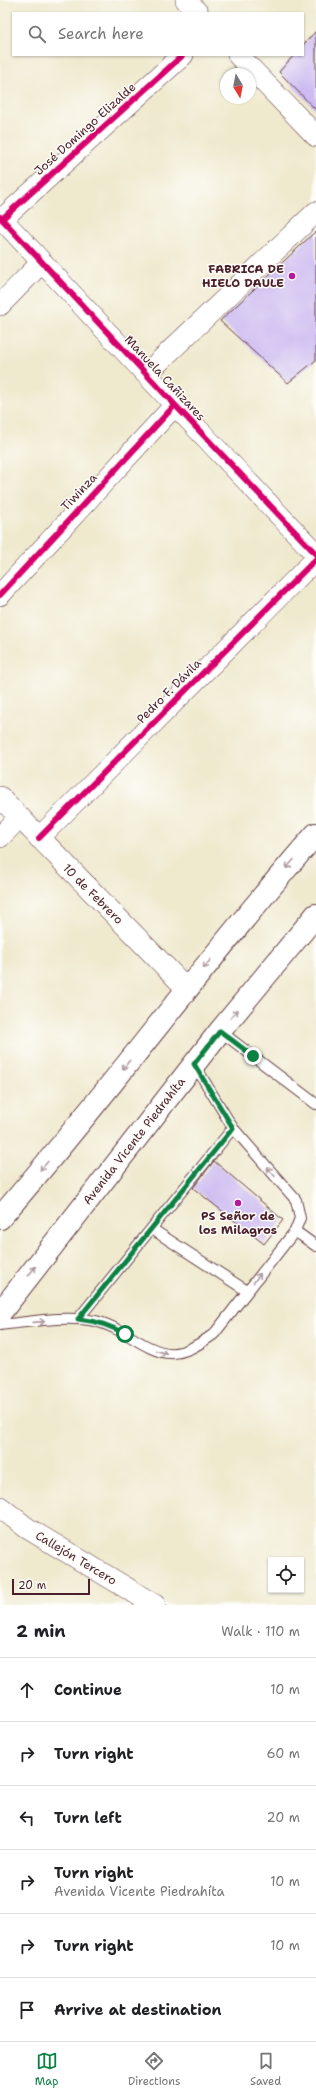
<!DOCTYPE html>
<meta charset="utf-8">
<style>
:root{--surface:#fff;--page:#f2f2f2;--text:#202124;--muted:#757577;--line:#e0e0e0;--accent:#0b8043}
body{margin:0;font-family:"Shantell Sans",sans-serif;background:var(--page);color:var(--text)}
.controls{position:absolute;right:12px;bottom:12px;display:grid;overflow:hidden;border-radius:0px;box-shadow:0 1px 3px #0004}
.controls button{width:36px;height:36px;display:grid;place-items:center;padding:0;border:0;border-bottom:1px solid var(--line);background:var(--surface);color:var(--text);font:20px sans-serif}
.compass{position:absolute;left:220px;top:68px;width:36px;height:36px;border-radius:50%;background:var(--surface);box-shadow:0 1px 3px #0004;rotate:170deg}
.scale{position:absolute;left:12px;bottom:10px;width:78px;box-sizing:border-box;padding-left:4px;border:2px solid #4a1f2b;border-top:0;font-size:11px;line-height:14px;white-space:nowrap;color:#4a1f2b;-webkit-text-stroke:3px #fdfcf7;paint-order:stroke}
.stop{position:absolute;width:12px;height:12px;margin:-9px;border:3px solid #0b8043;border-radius:50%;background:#fff}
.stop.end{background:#0b8043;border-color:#fff;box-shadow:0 1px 4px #0008}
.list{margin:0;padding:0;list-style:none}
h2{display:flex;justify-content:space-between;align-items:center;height:52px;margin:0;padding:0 16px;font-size:17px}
h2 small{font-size:13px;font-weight:400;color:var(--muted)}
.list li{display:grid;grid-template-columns:26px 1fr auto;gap:12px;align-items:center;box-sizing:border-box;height:64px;padding:0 16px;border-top:1px solid var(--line)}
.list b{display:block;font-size:15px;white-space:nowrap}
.list p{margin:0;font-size:13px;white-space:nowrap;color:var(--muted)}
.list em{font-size:13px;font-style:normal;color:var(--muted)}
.icon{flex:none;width:22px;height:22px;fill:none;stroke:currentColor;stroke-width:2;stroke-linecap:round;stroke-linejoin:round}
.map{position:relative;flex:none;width:316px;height:1605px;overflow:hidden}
.search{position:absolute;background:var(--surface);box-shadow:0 1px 3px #0004;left:12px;right:12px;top:12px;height:44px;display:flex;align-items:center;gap:10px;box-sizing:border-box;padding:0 14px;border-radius:0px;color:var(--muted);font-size:15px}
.sheet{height:436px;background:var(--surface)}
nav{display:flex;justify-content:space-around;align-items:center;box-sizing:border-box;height:56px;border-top:1px solid var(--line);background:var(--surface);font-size:11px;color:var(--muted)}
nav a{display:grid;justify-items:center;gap:2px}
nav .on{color:var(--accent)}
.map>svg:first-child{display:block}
.building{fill:#cab8f1}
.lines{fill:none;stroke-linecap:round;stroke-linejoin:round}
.service-casing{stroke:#633d43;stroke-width:12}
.minor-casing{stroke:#633d43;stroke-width:22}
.secondary-casing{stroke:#633d43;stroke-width:24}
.service{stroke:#fff;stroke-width:10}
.minor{stroke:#fff;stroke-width:21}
.secondary{stroke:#fff;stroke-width:22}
.cycleway-casing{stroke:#fdfcf7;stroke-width:8}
.cycleway{stroke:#d6006c;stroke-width:6}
.oneway{stroke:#ae9aa0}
.route{stroke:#0b8043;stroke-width:5}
.poi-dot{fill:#b5179e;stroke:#fdfcf7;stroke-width:1.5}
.labels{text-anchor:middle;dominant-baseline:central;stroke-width:3;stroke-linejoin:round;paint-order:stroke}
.street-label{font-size:12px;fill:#4a1f2b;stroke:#fdfcf7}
.poi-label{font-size:12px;font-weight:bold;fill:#4a1f2b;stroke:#fdfcf7;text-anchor:end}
</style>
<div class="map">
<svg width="316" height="1605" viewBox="0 0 316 1605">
<rect width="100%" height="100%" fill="#fdfcf7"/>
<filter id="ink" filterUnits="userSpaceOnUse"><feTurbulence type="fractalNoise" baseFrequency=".025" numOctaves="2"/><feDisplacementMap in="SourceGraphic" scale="8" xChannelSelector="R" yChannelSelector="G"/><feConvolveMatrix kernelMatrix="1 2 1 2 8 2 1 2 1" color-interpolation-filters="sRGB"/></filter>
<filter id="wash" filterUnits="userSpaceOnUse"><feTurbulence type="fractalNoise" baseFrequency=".012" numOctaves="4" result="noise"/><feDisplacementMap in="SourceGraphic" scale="16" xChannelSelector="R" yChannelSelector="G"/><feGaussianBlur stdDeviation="0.9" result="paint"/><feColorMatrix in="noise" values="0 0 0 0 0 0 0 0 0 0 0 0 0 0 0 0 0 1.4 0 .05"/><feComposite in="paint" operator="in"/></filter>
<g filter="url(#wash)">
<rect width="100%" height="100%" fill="#efe9ce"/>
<g id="blocks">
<path class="building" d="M316,31V110L279,72L294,55H303V45Z
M316,231V360L288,383L220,321Z
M214,1161L283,1220L264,1244L193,1188Z"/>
</g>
</g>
<g filter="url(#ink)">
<use href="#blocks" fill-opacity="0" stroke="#633d43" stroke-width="1"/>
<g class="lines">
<defs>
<path id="service" d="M220,1031L316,1104
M152,1229L247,1291
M295,1231L316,1246
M78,1319L233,1128
M0,1325C29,1322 66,1315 95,1321C106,1323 116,1329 126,1334C165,1358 176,1361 214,1334L295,1231L300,1218L296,1200L233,1128L194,1064"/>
<path id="minor" d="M186,0L198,13
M238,55L316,136
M0,217L175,405L316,554
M2,219L183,55
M0,305L42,262
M146,374L316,212
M0,595L175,405
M0,797L187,989
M0,837L20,817
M39,838L316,559
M0,1507L27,1528L155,1605"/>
<path id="secondary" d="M0,1218C109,1093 206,959 316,834
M0,1313L220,1031L316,915"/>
</defs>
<use href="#service" class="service-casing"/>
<use href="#minor" class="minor-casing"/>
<use href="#secondary" class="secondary-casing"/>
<use href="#service" class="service"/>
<use href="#minor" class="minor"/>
<use href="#secondary" class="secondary"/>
<defs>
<path id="cycleway" d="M0,217L175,405L316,554
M2,219L183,55
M0,595L175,405
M39,838L316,559"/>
</defs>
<use href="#cycleway" class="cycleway-casing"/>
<use href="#cycleway" class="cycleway"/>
</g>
<defs><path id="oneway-shaft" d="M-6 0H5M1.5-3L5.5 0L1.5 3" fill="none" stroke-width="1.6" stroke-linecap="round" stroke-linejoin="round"/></defs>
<g class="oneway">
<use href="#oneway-shaft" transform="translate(290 864) rotate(131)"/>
<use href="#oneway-shaft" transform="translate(207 964) rotate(129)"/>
<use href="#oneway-shaft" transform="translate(234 1014) rotate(-51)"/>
<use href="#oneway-shaft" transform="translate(126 1065) rotate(129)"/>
<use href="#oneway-shaft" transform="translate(44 1166) rotate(130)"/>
<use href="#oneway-shaft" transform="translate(271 1172) rotate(-132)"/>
<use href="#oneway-shaft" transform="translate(32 1271) rotate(-53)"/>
<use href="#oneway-shaft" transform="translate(257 1278) rotate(-53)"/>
<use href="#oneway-shaft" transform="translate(39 1322) rotate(-4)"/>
<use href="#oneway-shaft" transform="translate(161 1352) rotate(16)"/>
</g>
</g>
<g class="lines" filter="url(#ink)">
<path class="route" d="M125,1334C110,1325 96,1321 78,1319L233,1128L194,1064L220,1031L253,1056"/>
</g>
<g class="poi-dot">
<circle cx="292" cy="276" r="4"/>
<circle cx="238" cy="1203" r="4"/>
</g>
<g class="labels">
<g class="street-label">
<text transform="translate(85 129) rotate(-42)">José Domingo Elizalde</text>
<text transform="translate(165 378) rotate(47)">Manuela Cañizares</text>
<text transform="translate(79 492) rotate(-47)">Tiwinza</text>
<text transform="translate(169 691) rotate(-45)">Pedro F. Dávila</text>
<text transform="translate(93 894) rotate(45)">10 de Febrero</text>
<text transform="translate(134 1141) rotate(-52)">Avenida Vicente Piedrahíta</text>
<text transform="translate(76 1558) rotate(31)">Callejón Tercero</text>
</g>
<g class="poi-label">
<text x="284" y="269">FABRICA DE<tspan x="284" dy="14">HIELO DAULE</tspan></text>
<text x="238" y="1216" text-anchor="middle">PS Señor de<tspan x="238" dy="14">los Milagros</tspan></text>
</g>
</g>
</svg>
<div class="controls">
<button><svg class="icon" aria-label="locate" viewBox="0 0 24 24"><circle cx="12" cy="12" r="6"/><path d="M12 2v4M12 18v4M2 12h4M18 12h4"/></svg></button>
</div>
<svg class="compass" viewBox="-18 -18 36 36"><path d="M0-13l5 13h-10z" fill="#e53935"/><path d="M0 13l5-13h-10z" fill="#757577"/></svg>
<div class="scale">20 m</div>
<div class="stop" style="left:125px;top:1334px"></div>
<div class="stop end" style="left:253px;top:1056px"></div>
<div class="search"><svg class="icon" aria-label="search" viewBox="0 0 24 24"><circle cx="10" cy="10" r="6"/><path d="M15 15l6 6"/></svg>Search here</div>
</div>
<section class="sheet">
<h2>2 min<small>Walk · 110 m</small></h2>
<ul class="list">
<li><svg class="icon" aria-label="ahead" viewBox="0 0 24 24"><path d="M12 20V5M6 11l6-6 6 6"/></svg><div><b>Continue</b></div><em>10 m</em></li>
<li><svg class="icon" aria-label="right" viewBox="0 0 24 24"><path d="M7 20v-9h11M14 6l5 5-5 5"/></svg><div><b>Turn right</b></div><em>60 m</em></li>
<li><svg class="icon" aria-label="left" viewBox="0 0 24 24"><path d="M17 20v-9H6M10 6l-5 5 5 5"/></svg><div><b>Turn left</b></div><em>20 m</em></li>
<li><svg class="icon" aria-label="right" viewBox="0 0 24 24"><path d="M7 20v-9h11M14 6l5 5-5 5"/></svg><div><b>Turn right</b><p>Avenida Vicente Piedrahíta</p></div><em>10 m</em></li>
<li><svg class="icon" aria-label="right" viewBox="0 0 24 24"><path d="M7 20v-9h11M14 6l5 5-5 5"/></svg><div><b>Turn right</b></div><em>10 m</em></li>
<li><svg class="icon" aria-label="arrive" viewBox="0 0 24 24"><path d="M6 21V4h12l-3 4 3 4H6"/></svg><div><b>Arrive at destination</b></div></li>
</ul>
</section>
<nav>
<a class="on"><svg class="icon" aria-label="map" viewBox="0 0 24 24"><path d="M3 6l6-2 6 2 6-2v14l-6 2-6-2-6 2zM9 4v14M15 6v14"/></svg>Map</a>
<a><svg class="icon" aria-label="directions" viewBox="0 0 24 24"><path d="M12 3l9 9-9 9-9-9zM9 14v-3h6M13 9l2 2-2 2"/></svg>Directions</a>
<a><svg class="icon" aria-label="saved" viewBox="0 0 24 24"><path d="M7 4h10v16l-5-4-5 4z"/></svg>Saved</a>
</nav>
